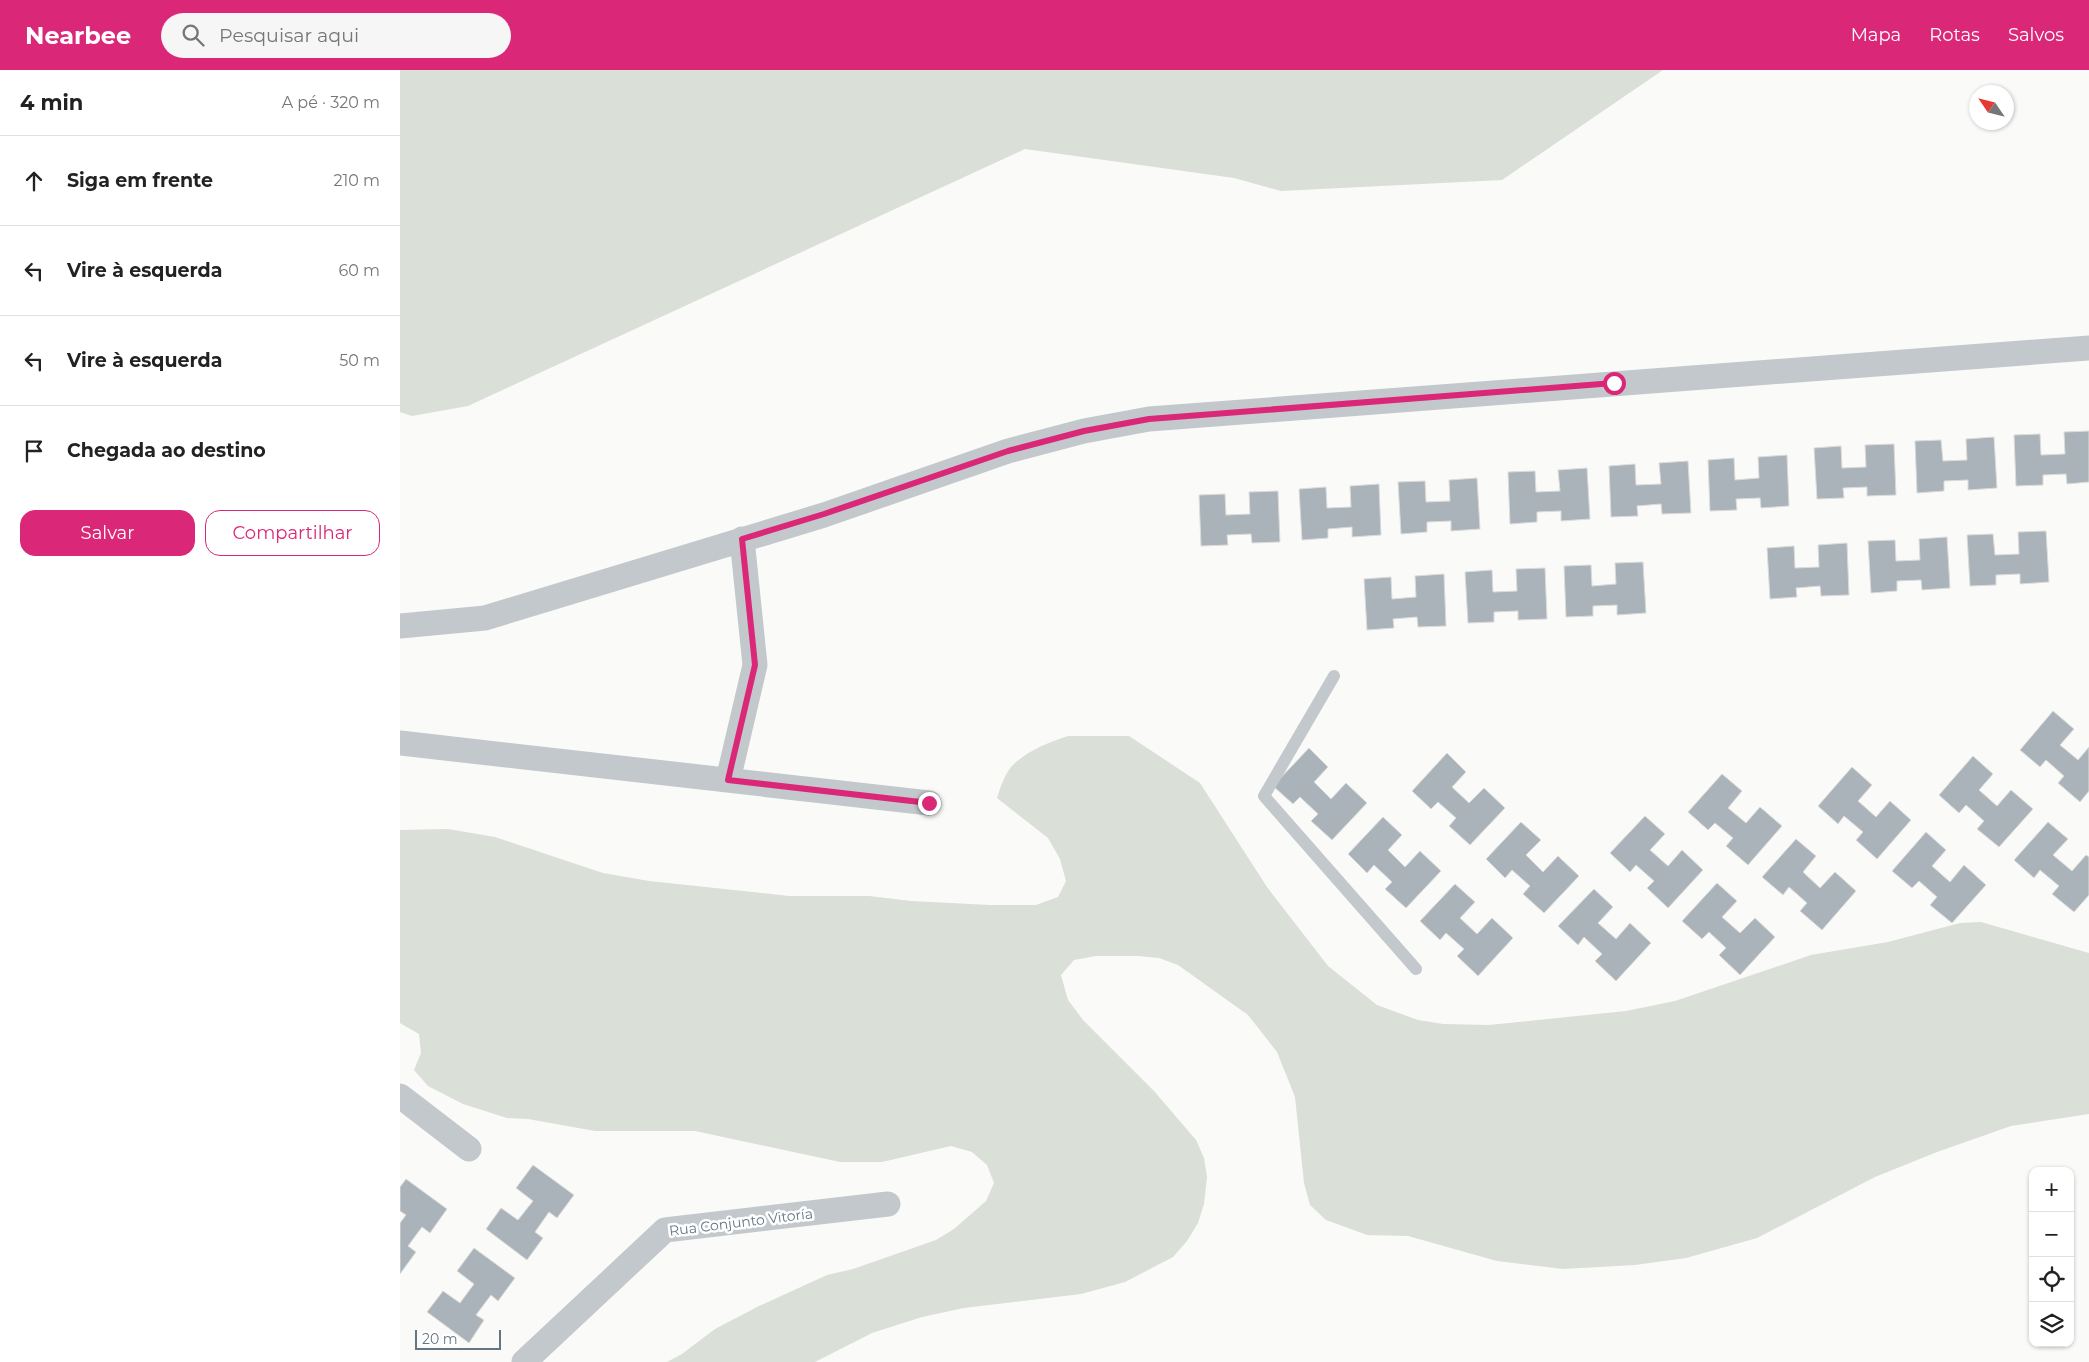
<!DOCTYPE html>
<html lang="pt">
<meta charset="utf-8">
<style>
:root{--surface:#fff;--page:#f6f6f6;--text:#222;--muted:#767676;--line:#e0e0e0;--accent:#db2777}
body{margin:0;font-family:Montserrat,sans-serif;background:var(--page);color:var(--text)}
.controls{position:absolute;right:15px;bottom:15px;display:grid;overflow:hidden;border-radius:10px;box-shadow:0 1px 4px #0004}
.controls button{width:45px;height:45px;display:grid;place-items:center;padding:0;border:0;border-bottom:1px solid var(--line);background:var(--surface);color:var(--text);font:25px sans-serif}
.compass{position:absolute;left:1569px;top:15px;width:45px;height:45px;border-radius:50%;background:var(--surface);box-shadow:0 1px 4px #0004;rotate:305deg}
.scale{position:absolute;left:15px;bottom:12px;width:86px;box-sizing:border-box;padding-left:5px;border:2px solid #657683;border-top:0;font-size:14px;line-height:18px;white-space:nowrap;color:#657683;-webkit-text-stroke:4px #fff;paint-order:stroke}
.stop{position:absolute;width:15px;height:15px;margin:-11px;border:4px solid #db2777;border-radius:50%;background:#fff}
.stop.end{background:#db2777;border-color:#fff;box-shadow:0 1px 5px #0008}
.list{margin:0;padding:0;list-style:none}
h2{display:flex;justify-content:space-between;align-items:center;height:65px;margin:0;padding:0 20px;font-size:21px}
h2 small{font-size:16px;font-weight:400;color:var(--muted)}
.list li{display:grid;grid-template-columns:32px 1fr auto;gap:15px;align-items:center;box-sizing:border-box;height:90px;padding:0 20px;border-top:1px solid var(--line)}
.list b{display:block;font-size:19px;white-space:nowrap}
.list em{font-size:16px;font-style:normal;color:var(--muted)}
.actions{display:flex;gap:10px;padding:15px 20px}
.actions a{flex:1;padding:11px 0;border:1px solid var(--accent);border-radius:15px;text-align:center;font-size:18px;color:var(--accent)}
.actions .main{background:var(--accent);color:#fff}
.icon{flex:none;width:28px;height:28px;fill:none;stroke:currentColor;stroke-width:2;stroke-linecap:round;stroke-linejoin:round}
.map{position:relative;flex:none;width:1689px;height:1292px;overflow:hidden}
header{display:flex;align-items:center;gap:30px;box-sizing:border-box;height:70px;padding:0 25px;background:var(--accent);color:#fff}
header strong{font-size:24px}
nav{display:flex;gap:28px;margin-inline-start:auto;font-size:18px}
.search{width:350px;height:45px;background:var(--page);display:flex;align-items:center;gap:12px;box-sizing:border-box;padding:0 18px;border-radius:28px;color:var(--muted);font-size:19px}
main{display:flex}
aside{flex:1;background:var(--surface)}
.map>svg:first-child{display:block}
.green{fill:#dadfd7}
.building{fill:#aab3b9;stroke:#dcdcda}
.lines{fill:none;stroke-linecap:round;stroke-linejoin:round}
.service{stroke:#c3c8cc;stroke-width:12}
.minor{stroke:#c3c8cc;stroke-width:25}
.route{stroke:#db2777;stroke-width:6}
.labels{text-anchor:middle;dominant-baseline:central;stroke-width:5;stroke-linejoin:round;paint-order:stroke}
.street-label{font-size:14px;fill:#657683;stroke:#fff}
</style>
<header>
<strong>Nearbee</strong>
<div class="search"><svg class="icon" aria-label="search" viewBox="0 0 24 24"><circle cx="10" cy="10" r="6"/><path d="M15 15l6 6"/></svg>Pesquisar aqui</div>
<nav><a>Mapa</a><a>Rotas</a><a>Salvos</a></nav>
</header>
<main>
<aside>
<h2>4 min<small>A pé · 320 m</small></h2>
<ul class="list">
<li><svg class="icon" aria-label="ahead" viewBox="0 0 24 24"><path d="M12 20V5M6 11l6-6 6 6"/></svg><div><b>Siga em frente</b></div><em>210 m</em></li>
<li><svg class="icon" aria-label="left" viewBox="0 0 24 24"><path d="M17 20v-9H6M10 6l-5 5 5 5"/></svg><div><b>Vire à esquerda</b></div><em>60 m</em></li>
<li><svg class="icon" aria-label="left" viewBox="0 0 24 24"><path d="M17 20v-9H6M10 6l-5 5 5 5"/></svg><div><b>Vire à esquerda</b></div><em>50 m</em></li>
<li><svg class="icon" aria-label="arrive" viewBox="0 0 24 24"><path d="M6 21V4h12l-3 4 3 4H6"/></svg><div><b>Chegada ao destino</b></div></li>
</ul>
<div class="actions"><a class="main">Salvar</a><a>Compartilhar</a></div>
</aside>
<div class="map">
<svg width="1689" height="1292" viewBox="0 0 1689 1292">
<rect width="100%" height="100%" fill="#fafaf8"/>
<path class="green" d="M0,0H1263L1102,110L881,121L834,108L625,79L68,336L12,346L0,342Z
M668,666H729L800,713L867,817L928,896L977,935L1018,950L1043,954L1089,955L1226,941L1275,931L1411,885L1488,872L1560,853L1581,852L1689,883V1044L1611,1056L1537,1082L1475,1107L1357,1168L1286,1188L1235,1195L1163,1199L1097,1191L1008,1166L967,1165L926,1150L910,1135L904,1113L895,1027L877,982L848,945L778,895L759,888L738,886H696L674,890L661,905L668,930L683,950L754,1021L796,1070L804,1088L807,1107L804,1134L798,1153L787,1171L773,1187L725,1212L681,1224L564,1238L522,1247L472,1263L415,1292H267L282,1284L315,1259L359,1236L427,1205L453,1199L536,1170L554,1159L586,1131L594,1113L587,1095L572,1082L551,1076L482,1092H440L295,1061H195L128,1049L107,1048L63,1034L28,1016L14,1000L21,983L19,964L0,953V760L48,759L95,767L203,803L249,811L389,826H469L511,831L590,835H636L658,827L666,811L660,789L648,768L597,728C601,716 605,702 615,693C629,680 650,672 668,666Z"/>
<path class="building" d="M1689,361V412L1667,414L1666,404L1643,405V415L1616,416L1614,365L1640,364L1641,385L1665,384L1664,362Z
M1594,367L1597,418L1568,420V410L1544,411V421L1517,423L1515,371L1541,370L1543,391L1567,390L1566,369Z
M1494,374L1496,425L1467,426V417L1443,418L1444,428L1417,429L1414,378L1441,376L1442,398L1466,397L1465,375Z
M1387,385L1389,436L1361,438L1360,428L1336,429L1337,440L1310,441L1308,390L1334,388L1335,410L1359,408L1358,387Z
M1288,391L1291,443L1262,444L1261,434L1237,436L1238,446L1211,447L1209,396L1235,394L1236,415L1261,414L1259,393Z
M1187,398L1190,449L1161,451V441L1137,442V452L1110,454L1108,402L1135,401L1136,422L1160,421L1158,400Z
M1077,408L1080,459L1051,461V451L1027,452V462L1001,464L998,412L1025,411L1026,432L1050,431L1049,410Z
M979,414L981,465L952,467V457L928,459V468L902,470L899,419L926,417L927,438L951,437L950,416Z
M878,421L880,472L852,473L851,464L827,465L828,475L801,476L799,425L825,424L826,445L850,444L849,422Z
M1646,461L1649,512L1620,514V504L1596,505V515L1570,516L1567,465L1593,464L1595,485L1619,484L1618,462Z
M1547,467L1550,518L1522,520L1521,510L1497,511V521L1471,523L1468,471L1495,470L1496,491L1520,490L1519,469Z
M1447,473L1449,525L1421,526L1420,516L1396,518L1397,527L1370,529L1367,478L1394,476L1395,498L1419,497L1418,475Z
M1243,492L1246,543L1217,545V535L1193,536V546L1166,547L1164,496L1191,495L1192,516L1216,514L1215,493Z
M1145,498L1147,549L1118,550V541L1094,542V552L1068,553L1065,502L1092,500L1093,522L1117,521L1116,499Z
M1044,504L1046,556L1018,557L1017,547L993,549L994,558L967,560L964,509L991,507L992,529L1016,527L1015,506Z
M1653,641L1674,659L1660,675L1678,690L1689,677V721L1680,732L1658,713L1664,706L1646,690L1640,697L1620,680Z
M909,678L928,697L914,712L931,729L946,713L967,733L932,770L911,751L918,744L900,727L893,734L873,716Z
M1047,683L1066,702L1052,717L1069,733L1084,718L1105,738L1070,775L1049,756L1056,748L1038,732L1031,739L1012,721Z
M1573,686L1593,704L1579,720L1597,736L1611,720L1633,739L1599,777L1577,759L1584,751L1566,735L1559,743L1539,725Z
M1452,697L1472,715L1458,731L1476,747L1490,731L1511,750L1477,789L1456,770L1463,762L1444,746L1438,754L1418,736Z
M1322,704L1342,721L1328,738L1346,753L1360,737L1382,756L1348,795L1326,776L1333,768L1315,753L1308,760L1288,742Z
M1245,746L1265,764L1250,780L1268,796L1282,780L1303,800L1268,838L1247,818L1254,811L1236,795L1230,802L1210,783Z
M983,747L1002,765L988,780L1005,797L1020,781L1041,801L1006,838L985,819L992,812L974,795L967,803L948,784Z
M1121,752L1141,770L1126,785L1143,802L1158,786L1179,806L1144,843L1123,824L1130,816L1112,800L1105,808L1086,789Z
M1648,752L1668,769L1653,785L1672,801L1686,785L1689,787V825L1674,842L1652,824L1659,816L1640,800L1634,808L1614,790Z
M1526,762L1546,780L1532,796L1550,812L1564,795L1586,815L1552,853L1530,835L1537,827L1519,811L1512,818L1492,801Z
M1396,769L1416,786L1403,802L1420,818L1435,802L1456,821L1422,860L1400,841L1407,833L1389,817L1383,825L1362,807Z
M1317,813L1337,831L1322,847L1340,863L1355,848L1375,867L1340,905L1319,885L1326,878L1309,862L1302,869L1282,851Z
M1055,814L1075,832L1060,848L1077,864L1092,848L1113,868L1078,906L1057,886L1064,879L1046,863L1040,870L1020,851Z
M1194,819L1213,837L1198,853L1216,869L1230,853L1251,873L1216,911L1195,891L1202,884L1184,867L1178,875L1158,856Z
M133,1095L174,1125L157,1148L149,1142L135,1162L143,1168L127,1190L86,1159L101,1138L118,1150L133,1131L116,1118Z
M6,1109L47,1139L30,1163L22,1157L8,1176L16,1182L0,1204V1153L6,1145L0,1141V1117Z
M74,1178L115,1208L98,1231L91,1225L76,1245L84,1250L69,1273L27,1242L43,1221L60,1233L74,1214L57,1201Z"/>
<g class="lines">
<path class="service" d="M934,606L864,726L1016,899"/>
<path class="minor" d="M0,556L85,548L424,445L608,381L684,361L749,349L1689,278
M0,673L529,733
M328,710L355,595L342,469
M0,1026L69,1079
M124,1292L265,1160L488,1134"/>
</g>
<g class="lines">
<path class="route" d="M529,733L328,710L355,595L342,469L424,444L608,381L684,361L749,349L1214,313"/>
</g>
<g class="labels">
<g class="street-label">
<text transform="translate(341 1152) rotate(-7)">Rua Conjunto Vitoría</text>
</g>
</g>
</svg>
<div class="controls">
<button>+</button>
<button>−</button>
<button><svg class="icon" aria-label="locate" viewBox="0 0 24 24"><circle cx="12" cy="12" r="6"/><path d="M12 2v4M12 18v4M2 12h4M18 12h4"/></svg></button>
<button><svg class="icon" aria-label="layers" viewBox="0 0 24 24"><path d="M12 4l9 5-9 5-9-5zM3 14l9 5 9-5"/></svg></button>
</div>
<svg class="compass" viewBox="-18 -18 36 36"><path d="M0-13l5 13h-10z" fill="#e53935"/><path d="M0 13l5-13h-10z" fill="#767676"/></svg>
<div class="scale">20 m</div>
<div class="stop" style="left:1214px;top:313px"></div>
<div class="stop end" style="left:529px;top:733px"></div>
</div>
</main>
